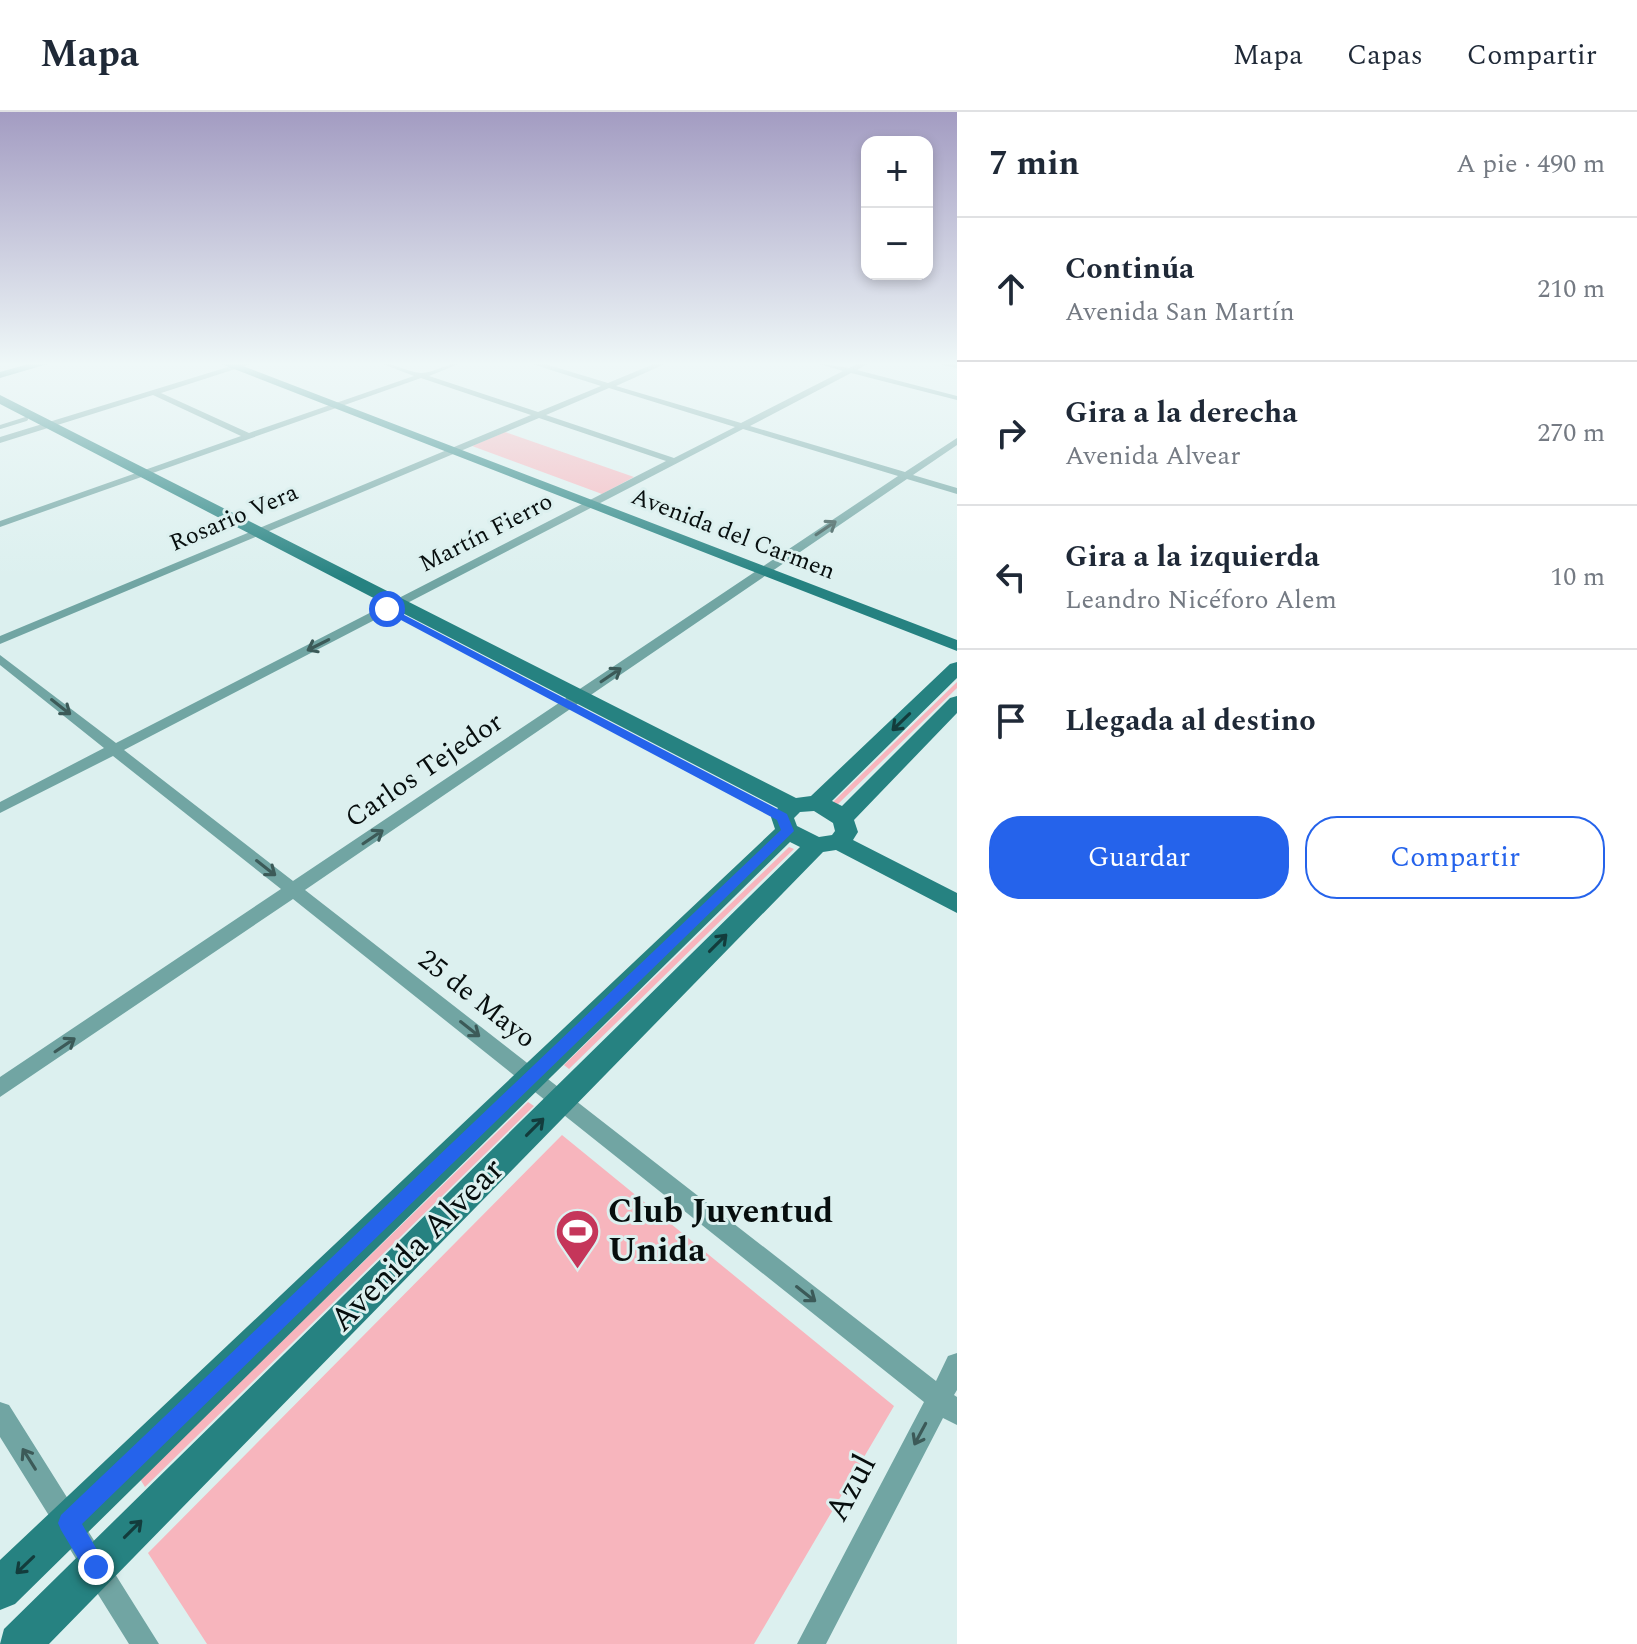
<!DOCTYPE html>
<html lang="es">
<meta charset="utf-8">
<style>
:root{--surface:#fff;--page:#f6f6f7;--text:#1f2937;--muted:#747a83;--line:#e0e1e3;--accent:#2563eb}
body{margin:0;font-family:Spectral,serif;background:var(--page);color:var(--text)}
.controls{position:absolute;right:24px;top:24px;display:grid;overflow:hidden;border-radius:16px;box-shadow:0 4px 12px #0003}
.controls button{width:72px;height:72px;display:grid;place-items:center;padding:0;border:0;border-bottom:2px solid var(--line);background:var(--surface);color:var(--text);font:40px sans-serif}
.stop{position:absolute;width:24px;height:24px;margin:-18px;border:6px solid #2563eb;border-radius:50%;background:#fff}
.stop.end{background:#2563eb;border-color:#fff;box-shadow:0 2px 8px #0008}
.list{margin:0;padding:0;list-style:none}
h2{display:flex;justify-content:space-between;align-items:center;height:104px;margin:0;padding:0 32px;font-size:34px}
h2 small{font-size:26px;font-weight:400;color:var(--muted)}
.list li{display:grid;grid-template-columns:52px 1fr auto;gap:24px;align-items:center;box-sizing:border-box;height:144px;padding:0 32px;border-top:2px solid var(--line)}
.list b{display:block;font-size:30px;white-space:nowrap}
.list p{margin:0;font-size:26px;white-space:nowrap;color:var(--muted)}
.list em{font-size:26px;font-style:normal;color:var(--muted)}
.actions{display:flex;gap:16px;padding:24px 32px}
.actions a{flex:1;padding:18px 0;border:2px solid var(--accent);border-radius:32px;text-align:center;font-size:28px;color:var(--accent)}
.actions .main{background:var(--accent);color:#fff}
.icon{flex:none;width:44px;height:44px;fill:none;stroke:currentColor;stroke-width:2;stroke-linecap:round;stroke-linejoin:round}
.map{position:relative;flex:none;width:957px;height:1532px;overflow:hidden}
header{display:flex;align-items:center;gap:48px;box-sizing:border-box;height:112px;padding:0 40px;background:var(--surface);border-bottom:2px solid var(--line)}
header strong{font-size:38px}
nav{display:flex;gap:44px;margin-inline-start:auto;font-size:28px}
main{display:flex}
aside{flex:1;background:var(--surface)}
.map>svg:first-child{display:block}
.green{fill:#f7b5bd}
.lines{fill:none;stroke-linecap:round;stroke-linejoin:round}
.lane{stroke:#71a5a3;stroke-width:4}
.street{fill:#71a5a3;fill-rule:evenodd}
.secondary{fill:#268281;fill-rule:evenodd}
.oneway{stroke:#3c5a58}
.oneway2{stroke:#133c3c}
.route{fill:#2563eb}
.labels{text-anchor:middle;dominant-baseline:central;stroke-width:6;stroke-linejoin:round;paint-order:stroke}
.far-street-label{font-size:24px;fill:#070e0e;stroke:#dcf0ef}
.street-label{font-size:28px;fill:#070e0e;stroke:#dcf0ef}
.near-poi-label{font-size:34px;font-weight:bold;fill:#070e0e;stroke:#dcf0ef;text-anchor:start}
.near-street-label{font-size:34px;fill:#070e0e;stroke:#dcf0ef}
</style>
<header>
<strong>Mapa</strong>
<nav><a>Mapa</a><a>Capas</a><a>Compartir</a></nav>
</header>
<main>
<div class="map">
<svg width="957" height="1532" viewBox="0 0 957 1532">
<rect width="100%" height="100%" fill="#dcf0ef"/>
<path class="green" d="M505,320L634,365L602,382L472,334Z
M957,570V576L837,693L832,691Z
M789,735L794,737L569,957L564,953Z
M528,990L534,994L145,1375L140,1367Z
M562,1023L894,1294L754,1532H207L148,1441Z"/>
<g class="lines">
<path class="lane" d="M0,315L26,307"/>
<path class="street" d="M241,251H254L161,281L249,321L414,264L380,251C395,251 407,260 421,261C434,261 447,251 461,251L429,264L538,300L601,274L529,251H542L608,271L656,251H667L616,274L741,311L843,259L816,251L849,256L859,251H869L857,258L957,284V288L851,261L750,314L905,360L957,326V333L913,363L957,376V382L907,367L305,778L936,1269L948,1244L957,1241V1278L954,1283L957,1285V1313L943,1306L826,1532H797L924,1290L293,787L0,985V965L281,777L113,644L0,701V690L104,636L0,553V543L116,631L666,349L539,306L0,532V524L531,303L421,266L0,415V409L241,324L153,283L0,331V325ZM609,276L735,315L674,346L546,303ZM743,317L898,364L293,769L124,638Z
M941,251L957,252V256L942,253Z
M0,1290L9,1293L159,1532H129L0,1325Z"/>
<path class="secondary" d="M32,251H51L0,266V260Z
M219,251H235L957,528V539Z
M0,283L796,686L811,684L950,552L957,550V566L832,689L842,694L950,586L957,584V601L854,708L858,720L853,728L957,781V801L836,738L823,740L49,1532H0L4,1517L800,735L790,730L15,1492L0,1498V1448L775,717L771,705L778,696L0,292ZM814,699L833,711L835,719L832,723L819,725L797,714L794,706L800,700Z"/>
</g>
<defs><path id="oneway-shaft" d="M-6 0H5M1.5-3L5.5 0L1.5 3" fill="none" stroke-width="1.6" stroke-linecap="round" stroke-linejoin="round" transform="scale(2)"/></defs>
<g class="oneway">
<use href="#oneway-shaft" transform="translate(826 416) rotate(-34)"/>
<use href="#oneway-shaft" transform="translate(318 533) rotate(153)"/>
<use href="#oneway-shaft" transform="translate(611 563) rotate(-34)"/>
<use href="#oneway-shaft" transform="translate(61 595) rotate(38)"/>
<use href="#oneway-shaft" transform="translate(373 725) rotate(-34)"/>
<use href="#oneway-shaft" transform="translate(266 756) rotate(38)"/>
<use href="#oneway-shaft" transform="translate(470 917) rotate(38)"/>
<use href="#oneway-shaft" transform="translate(65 933) rotate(-34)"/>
<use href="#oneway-shaft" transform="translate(806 1182) rotate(38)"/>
<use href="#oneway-shaft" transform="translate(920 1322) rotate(118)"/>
<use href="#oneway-shaft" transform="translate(29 1347) rotate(-122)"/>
</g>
<g class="oneway2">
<use href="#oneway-shaft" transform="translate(901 610) rotate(136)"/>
<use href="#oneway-shaft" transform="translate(718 831) rotate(-45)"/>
<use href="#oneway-shaft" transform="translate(535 1015) rotate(-45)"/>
<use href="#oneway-shaft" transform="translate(133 1417) rotate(-45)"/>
<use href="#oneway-shaft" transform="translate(25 1453) rotate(136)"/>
</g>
<linearGradient id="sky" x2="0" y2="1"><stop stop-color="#a39cc2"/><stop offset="0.54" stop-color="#eff8f8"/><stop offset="1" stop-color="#eff8f8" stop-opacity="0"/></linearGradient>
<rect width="957" height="466" fill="url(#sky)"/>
<path class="route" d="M387,494L787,702L794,719L82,1412L107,1455L104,1463L96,1466L88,1463L61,1418L58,1411L61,1403L781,718L777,708L384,499Z"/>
<defs>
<symbol id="stadium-pin" viewBox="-11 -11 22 30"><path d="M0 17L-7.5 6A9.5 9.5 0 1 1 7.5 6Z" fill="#c5365a" stroke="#dcf0ef"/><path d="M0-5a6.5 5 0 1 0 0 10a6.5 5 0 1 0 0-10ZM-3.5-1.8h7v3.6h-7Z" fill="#fff"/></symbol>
</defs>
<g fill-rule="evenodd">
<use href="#stadium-pin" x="552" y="1094" width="51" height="69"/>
</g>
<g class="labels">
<g class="far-street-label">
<text transform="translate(234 406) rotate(-23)">Rosario Vera</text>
<text transform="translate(486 421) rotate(-27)">Martín Fierro</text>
<text transform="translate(733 422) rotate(21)">Avenida del Carmen</text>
</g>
<g class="street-label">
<text transform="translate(424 658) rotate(-34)">Carlos Tejedor</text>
<text transform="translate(477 887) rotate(38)">25 de Mayo</text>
</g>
<g class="near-poi-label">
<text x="608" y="1100">Club Juventud<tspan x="608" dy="39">Unida</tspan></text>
</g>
<g class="near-street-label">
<text transform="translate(417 1133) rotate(-45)">Avenida Alvear</text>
<text transform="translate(851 1376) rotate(-62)">Azul</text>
</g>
</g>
</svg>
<div class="controls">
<button>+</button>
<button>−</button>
</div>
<div class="stop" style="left:387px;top:497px"></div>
<div class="stop end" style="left:96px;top:1455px"></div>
</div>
<aside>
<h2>7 min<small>A pie · 490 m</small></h2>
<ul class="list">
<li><svg class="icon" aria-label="ahead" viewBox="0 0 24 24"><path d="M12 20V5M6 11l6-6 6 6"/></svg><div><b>Continúa</b><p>Avenida San Martín</p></div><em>210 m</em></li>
<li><svg class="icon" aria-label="right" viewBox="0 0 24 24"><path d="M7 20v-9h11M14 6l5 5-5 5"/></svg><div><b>Gira a la derecha</b><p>Avenida Alvear</p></div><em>270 m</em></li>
<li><svg class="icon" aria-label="left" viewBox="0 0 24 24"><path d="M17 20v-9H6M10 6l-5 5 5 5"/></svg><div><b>Gira a la izquierda</b><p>Leandro Nicéforo Alem</p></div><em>10 m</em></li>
<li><svg class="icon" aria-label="arrive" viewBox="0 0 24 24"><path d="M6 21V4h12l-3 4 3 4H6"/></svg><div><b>Llegada al destino</b></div></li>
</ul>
<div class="actions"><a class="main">Guardar</a><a>Compartir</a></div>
</aside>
</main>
